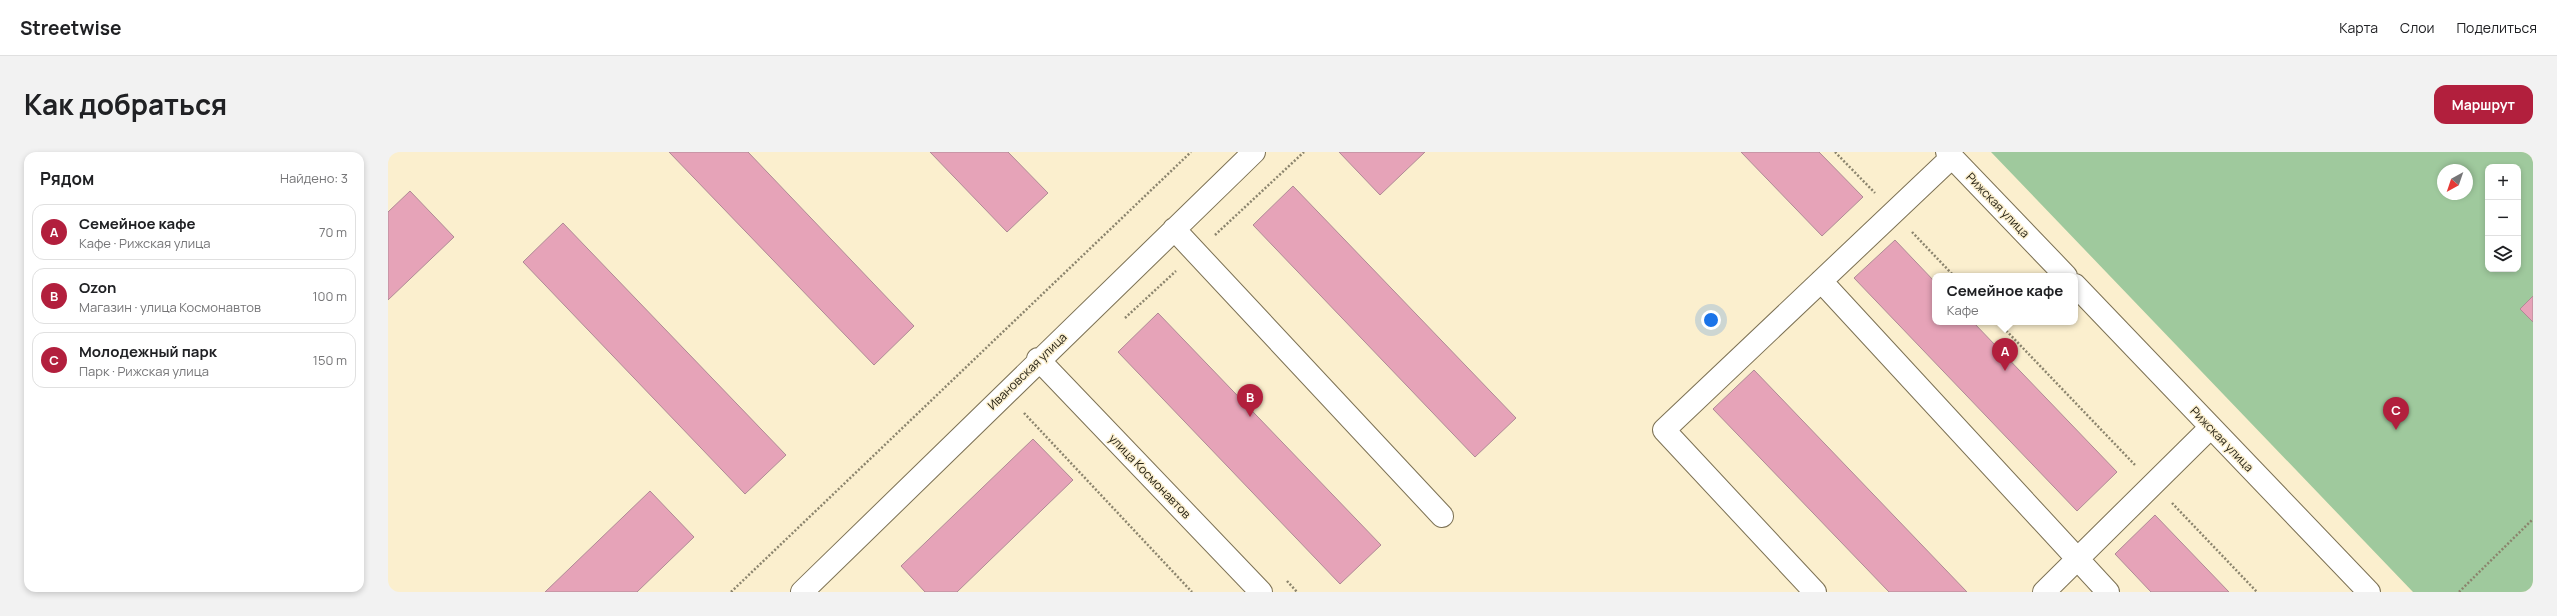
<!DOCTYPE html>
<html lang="ru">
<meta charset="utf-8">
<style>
:root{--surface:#fff;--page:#f2f2f2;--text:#202124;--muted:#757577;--line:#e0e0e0;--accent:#b21f3d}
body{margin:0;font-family:Manrope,sans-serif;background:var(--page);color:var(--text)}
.controls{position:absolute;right:12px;top:12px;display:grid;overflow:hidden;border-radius:8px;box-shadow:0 2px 6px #0003}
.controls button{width:36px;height:36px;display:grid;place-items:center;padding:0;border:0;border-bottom:1px solid var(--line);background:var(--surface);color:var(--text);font:20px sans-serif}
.compass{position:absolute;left:2049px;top:12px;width:36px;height:36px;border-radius:50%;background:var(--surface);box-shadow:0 2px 6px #0003;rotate:220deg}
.you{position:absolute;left:1323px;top:168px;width:14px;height:14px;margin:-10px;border:3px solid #fff;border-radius:50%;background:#1a73e8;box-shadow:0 0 0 6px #1a73e833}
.badge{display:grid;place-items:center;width:26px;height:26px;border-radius:50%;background:var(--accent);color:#fff;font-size:13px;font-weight:700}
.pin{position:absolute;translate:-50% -33px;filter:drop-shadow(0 1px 2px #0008)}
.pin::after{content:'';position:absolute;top:21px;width:14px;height:12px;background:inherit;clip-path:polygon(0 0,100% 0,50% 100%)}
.popup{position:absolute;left:1544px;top:121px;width:146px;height:52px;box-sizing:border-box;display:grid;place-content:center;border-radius:8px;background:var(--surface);filter:drop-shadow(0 1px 3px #0005);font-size:13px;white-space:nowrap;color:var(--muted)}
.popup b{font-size:15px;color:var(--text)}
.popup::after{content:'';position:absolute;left:50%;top:100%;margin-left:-8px;border:8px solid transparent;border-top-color:var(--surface)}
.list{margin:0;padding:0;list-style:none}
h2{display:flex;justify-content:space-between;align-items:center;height:52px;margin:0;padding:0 16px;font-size:17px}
h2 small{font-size:13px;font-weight:400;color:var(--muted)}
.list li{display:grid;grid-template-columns:26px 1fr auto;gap:12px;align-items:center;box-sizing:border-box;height:56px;margin:0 8px 8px;padding:0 8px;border:1px solid var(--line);border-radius:12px}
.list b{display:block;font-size:15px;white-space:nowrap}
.list p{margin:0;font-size:13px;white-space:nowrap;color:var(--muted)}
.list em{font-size:13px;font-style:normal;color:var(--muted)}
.icon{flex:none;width:22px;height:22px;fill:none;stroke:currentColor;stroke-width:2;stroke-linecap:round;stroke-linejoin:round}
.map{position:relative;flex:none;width:2145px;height:440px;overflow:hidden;border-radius:12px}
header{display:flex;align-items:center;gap:24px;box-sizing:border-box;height:56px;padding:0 20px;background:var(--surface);border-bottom:1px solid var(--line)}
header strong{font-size:19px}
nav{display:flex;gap:22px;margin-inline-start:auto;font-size:14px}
.intro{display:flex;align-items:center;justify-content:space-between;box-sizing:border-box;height:96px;padding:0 24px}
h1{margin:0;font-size:28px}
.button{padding:10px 18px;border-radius:12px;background:var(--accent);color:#fff;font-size:14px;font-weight:700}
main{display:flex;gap:24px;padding:0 24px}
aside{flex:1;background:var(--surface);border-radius:12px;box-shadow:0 2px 6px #0003}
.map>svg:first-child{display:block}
.green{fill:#9fc99d;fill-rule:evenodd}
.building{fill:#e6a3b8;stroke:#ae8a95}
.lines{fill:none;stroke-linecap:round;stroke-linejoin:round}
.minor-casing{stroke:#7c7154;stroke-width:24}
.path{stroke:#8b846d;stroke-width:2.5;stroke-dasharray:2 2;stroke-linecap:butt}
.minor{stroke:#fff;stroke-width:22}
.labels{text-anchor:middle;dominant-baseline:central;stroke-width:3;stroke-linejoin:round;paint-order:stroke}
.street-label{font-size:12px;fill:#272316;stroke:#fbefce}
</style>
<header>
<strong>Streetwise</strong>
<nav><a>Карта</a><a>Слои</a><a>Поделиться</a></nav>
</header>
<div class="intro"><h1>Как добраться</h1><a class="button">Маршрут</a></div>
<main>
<aside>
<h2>Рядом<small>Найдено: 3</small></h2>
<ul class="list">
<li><span class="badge">A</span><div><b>Семейное кафе</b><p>Кафе · Рижская улица</p></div><em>70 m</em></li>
<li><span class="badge">B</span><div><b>Ozon</b><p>Магазин · улица Космонавтов</p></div><em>100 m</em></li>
<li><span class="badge">C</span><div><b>Молодежный парк</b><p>Парк · Рижская улица</p></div><em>150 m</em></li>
</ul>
</aside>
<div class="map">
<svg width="2145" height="440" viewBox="0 0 2145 440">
<rect width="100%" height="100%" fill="#fbefce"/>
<path class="green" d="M1603,0H2145V440H2025ZM2100,15H2130V117H2100ZM2055,18H2079V42H2055Z"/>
<path class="building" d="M281,0H360L526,174L486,213Z
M542,0H620L660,41L619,80Z
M951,0H1037L992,43Z
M1353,0H1431L1475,45L1434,84Z
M905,34L1128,266L1087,305L865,73Z
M22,39L66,85L0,148V60Z
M175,71L398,303L357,342L135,110Z
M1507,88L1547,130V170H1585L1729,320L1689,359L1466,126Z
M2145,144V170L2132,157Z
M770,161L993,393L952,432L730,200Z
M1366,218L1579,440H1501L1325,257Z
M645,287L685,328L569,440H537L513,414Z
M262,339L306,385L249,440H157Z
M1767,363L1841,440H1763L1727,402Z"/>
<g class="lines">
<defs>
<path id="minor" d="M1559,0L1678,124
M786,77L1054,364
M1433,129L1720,440
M1687,133L1981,440
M650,207L873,440
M414,440L866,0
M1427,440L1276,278L1564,5
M1656,440L1823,275"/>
</defs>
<use href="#minor" class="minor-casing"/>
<path class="path" d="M1447,0L1487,41
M1524,80L1566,124
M827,83L916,0
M737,166L788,119
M1610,170L1747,313
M636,261L804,440
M1784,351L1869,440
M899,429L909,440
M343,440L803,0
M2071,440L2145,367"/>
<use href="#minor" class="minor"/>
</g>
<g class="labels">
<g class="street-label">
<text transform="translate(1610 53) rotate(46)">Рижская улица</text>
<text transform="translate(639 219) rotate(-44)">Ивановская улица</text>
<text transform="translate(1834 287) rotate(46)">Рижская улица</text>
<text transform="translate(762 324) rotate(46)">улица Космонавтов</text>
</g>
</g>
</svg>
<div class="controls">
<button>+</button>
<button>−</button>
<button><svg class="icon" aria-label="layers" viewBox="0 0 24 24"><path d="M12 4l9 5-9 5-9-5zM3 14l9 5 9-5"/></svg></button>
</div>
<svg class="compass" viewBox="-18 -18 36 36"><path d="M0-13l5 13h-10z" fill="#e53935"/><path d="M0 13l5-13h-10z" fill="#757577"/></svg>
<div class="you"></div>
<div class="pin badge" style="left:1617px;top:219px">A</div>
<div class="popup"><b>Семейное кафе</b>Кафе</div>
<div class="pin badge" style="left:862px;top:265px">B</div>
<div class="pin badge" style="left:2008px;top:278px">C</div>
</div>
</main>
